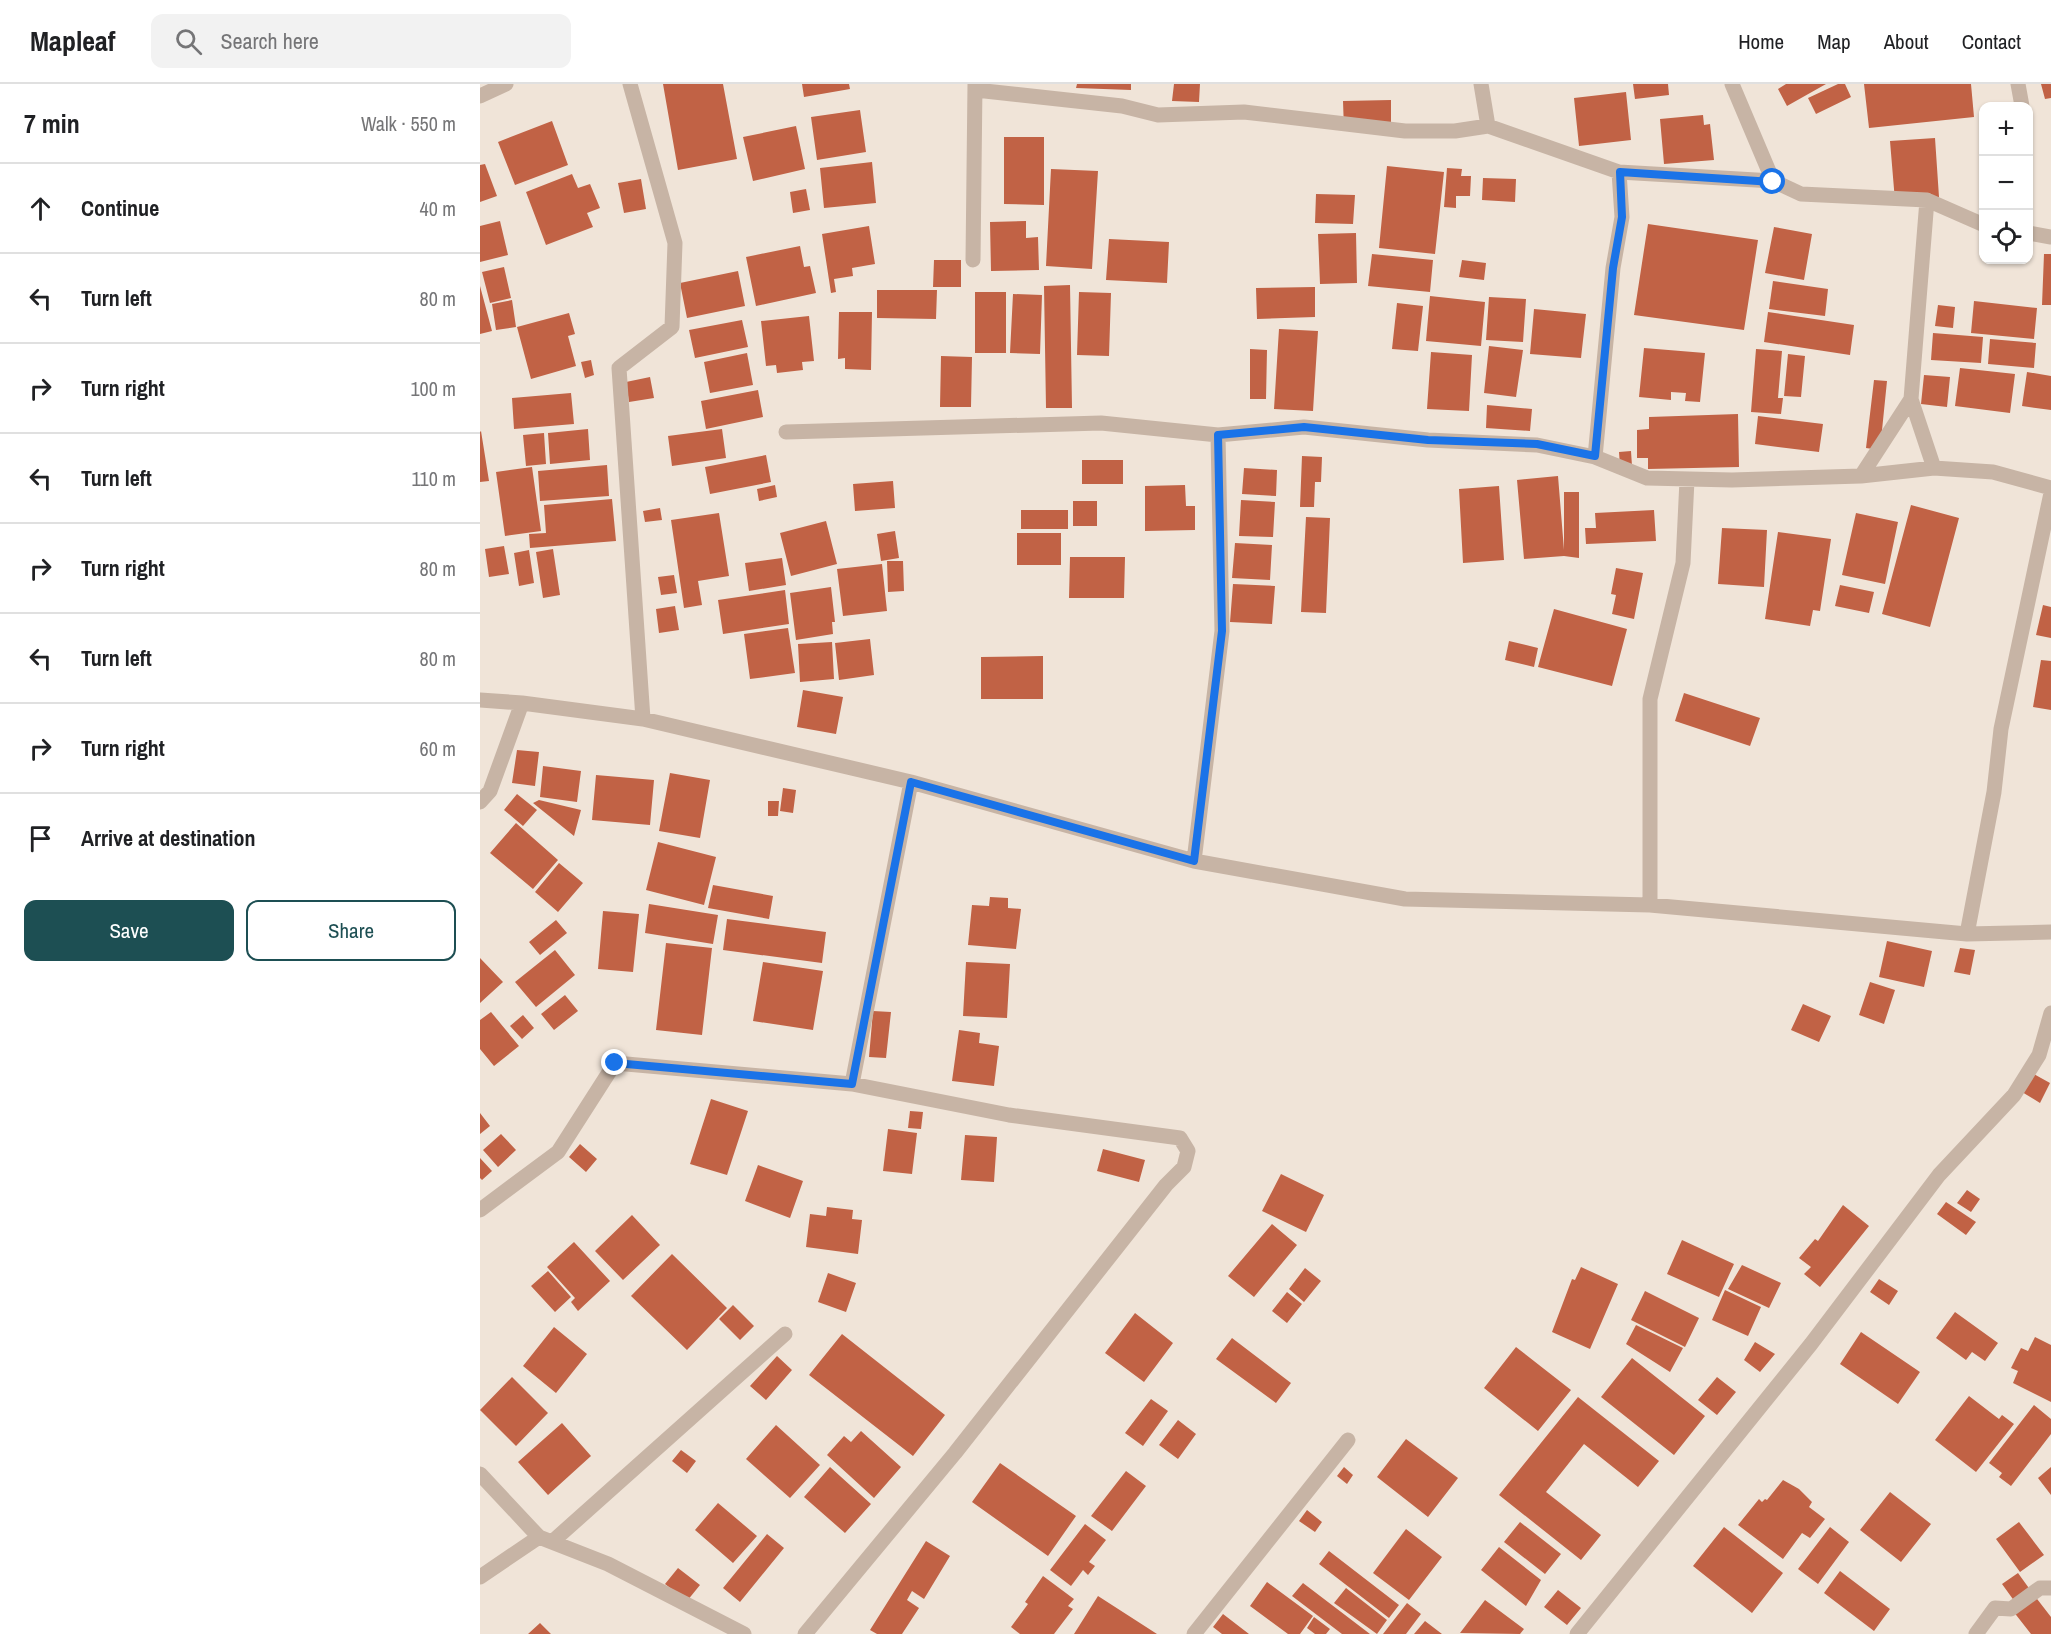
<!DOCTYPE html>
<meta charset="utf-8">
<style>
:root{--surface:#fff;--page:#f2f2f2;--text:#202124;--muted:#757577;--line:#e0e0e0;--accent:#1d4f53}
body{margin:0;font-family:"Archivo Narrow",sans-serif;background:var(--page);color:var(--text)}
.controls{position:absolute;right:18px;top:18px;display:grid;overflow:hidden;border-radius:12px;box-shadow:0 2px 4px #0004}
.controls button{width:54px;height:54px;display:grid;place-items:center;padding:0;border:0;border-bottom:2px solid var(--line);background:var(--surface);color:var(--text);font:30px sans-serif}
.stop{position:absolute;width:18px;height:18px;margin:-14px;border:4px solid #1a73e8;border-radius:50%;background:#fff}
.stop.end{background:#1a73e8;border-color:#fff;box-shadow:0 2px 6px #0008}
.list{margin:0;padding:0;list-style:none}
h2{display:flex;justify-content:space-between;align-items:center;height:78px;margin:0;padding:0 24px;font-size:26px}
h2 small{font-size:20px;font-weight:400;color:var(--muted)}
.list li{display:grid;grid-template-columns:39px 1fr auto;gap:18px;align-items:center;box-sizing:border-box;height:90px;padding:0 24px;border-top:2px solid var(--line)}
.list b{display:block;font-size:22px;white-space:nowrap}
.list em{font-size:20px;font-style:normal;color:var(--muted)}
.actions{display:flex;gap:12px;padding:18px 24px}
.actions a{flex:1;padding:14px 0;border:2px solid var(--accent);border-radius:12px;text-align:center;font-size:21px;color:var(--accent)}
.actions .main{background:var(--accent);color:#fff}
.icon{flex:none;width:33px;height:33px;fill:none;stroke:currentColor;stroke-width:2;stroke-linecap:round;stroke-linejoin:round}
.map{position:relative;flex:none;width:1571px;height:1550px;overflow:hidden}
header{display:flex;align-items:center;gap:36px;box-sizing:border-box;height:84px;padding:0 30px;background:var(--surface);border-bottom:2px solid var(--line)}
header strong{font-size:28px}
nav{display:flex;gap:33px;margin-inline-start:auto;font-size:21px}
.search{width:420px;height:54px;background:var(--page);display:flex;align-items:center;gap:15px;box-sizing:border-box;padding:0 21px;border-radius:12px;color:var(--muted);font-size:22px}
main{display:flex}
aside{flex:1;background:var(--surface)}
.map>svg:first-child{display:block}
.building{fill:#c16245}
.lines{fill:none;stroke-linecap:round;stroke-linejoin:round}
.street{stroke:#c7b4a5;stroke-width:15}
.route{stroke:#1a73e8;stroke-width:8}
</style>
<header>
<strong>Mapleaf</strong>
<div class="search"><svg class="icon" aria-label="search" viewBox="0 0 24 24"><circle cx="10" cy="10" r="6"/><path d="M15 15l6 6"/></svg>Search here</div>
<nav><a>Home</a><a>Map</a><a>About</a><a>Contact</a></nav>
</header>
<main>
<aside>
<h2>7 min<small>Walk · 550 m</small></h2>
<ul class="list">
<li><svg class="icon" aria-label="ahead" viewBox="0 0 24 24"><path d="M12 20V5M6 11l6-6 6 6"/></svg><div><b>Continue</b></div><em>40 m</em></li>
<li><svg class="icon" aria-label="left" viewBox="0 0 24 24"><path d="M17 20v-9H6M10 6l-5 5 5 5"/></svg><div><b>Turn left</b></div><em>80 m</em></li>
<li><svg class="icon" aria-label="right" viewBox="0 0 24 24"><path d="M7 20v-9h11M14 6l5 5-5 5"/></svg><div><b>Turn right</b></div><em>100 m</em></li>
<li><svg class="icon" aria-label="left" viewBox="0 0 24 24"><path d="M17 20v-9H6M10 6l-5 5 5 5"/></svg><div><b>Turn left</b></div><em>110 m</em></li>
<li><svg class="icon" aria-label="right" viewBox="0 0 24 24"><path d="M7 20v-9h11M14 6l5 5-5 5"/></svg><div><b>Turn right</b></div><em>80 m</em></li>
<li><svg class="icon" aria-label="left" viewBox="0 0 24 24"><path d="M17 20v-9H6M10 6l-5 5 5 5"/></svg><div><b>Turn left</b></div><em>80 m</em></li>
<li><svg class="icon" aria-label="right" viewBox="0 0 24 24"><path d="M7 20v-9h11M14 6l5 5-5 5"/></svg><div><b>Turn right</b></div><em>60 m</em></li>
<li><svg class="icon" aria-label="arrive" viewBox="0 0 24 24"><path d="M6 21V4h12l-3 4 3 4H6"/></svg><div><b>Arrive at destination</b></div></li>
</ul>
<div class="actions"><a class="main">Save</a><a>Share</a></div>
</aside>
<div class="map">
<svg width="1571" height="1550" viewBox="0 0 1571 1550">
<rect width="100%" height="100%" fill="#f0e4d8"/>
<path class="building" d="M183,0H243L257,75L198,86Z
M322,0H369L370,5L324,13Z
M597,0H651V6L596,4Z
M694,0H720L719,18L692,17Z
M1153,0H1188L1189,11L1155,15Z
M1306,0H1346L1307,22L1298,5Z
M1358,0H1365L1371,13L1336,30L1328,14Z
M1384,0H1491L1494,33L1389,44Z
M1561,0H1571V14L1565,15Z
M1146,8L1151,56L1099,62L1094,14Z
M911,16V44L864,46L863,17Z
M380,26L386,68L337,76L331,33Z
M1223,31L1224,41L1230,40L1234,76L1184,80L1180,35Z
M72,37L88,81L35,101L18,58Z
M316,42L325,85L273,97L263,53Z
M524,53H564V121L524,120Z
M1455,54L1459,113L1415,117L1410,57Z
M392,78L396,119L344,124L340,84Z
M5,80L17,112L0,118V81Z
M907,82L964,88L955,170L899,164Z
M967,84L982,85L981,92H991L990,112H976V124L964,123Z
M571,85L618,87L612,185L566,182Z
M92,90L98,104L110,100L120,124L107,129L113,143L66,161L46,108Z
M1003,94L1036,95L1035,118L1002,116Z
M161,95L166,125L144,129L138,99Z
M326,105L330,126L313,129L310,108Z
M836,110L875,111L873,140L835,139Z
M20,137L28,171L0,178V142Z
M546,137V154L558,153L559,186L511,187L510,138Z
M1168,140L1278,156L1264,246L1154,231Z
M389,142L395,180L372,184L373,192L354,195L356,208L351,209L342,150Z
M1294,143L1332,150L1324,196L1285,189Z
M876,149L877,199L840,200L838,150Z
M629,155L689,158L687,199L626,196Z
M320,162L324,183L330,182L336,209L276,222L266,173Z
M892,170L953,176L950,208L888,202Z
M1564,170H1571V221H1562Z
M454,176H481V203H453Z
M982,176L1006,179L1004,196L979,193Z
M24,183L31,214L10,219L2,188Z
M258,187L265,222L207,234L200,199Z
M1293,197L1348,205L1345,232L1289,225Z
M590,201L592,324H566L564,202Z
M0,202L12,247L0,250Z
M835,203V233L777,235L776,204Z
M397,206H457L456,235L397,234Z
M495,208H526V269H495Z
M599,208L631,209L629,272L597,271Z
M533,210L562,211L560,270L530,269Z
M950,212L1005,218L1001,262L946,257Z
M1009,213L1046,215L1043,258L1006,256Z
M32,216L36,243L16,246L12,220Z
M1494,217L1557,224L1554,255L1491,249Z
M917,219L943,222L938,267L912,265Z
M1458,221L1475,223L1473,244L1455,242Z
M1054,225L1106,230L1101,274L1050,270Z
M359,228H392L391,286L365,285V274L358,275Z
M1288,228L1374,241L1370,271L1284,258Z
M89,229L95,250L88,252L96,282L51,295L37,243Z
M329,232L334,277L322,278L323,286L297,289L296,281L286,282L281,237Z
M262,236L268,263L215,274L209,246Z
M799,245L838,247L833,327L794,325Z
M1453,249L1503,253L1501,279L1451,276Z
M1510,255L1556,259L1554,284L1508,280Z
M1009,262L1043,266L1036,313L1004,309Z
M1164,264L1225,269L1220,318L1205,317L1206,309L1191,308V316L1159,313Z
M770,265L787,266L786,315H770Z
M1276,265L1302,267L1298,314H1303L1301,330L1271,328Z
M951,268L992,271L989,327L947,325Z
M267,269L273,301L230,309L224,278Z
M1308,270L1325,272L1321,313L1304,312Z
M461,272L492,273L491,323H460Z
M111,276L114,291L105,294L101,278Z
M1480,284L1535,290L1530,329L1475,322Z
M1547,288L1571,292V326L1542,322Z
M1444,291L1470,293L1467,323L1441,320Z
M170,293L174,314L149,318L146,298Z
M1394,296L1407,297L1400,366L1386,364Z
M278,306L283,333L226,345L221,317Z
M91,309L94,340L34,345L32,314Z
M1007,321L1052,325L1050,347L1006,344Z
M1258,330L1259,383L1168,385V374H1157V346L1169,345V333Z
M1278,332L1343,340L1339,368L1275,360Z
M108,345L110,376L70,380L68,349Z
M242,345L246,374L192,382L188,352Z
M1,347L9,397L0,398V348Z
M64,349L66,380L46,382L43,351Z
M1151,367L1152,382H1140L1139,368Z
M286,371L291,398L230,410L225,383Z
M822,372L842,373L841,398H835L834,423H820Z
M602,376H643V400H602Z
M127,381L129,412L60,417L58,387Z
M52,383L61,447L25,452L16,388Z
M764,384L797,386L796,412L762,410Z
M1078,392L1084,466V408H1099V474L1084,472L1044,475L1037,396Z
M413,397L415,424L375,427L373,400Z
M295,401L297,413L279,417L277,405Z
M705,401L706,422H715V446L665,447V402Z
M1019,402L1024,476L983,479L979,405Z
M132,415L136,457L50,464L49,450L66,449L64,421Z
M761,416L795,418L793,453L759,452Z
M593,417H617V442H593Z
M1431,421L1479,434L1450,543L1402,530Z
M180,424L182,436L165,438L163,427Z
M541,426H588V445H541Z
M1174,426L1176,457L1106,460L1105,444H1116L1115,429Z
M239,429L249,492L218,497L222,521L204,524L191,436Z
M1376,429L1418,438L1405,500L1362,491Z
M826,433L850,434L846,529L821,528Z
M346,437L357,480L311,492L300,449Z
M1242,444L1287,446L1284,503L1238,500Z
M415,447L419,474L401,477L397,450Z
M1298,448L1351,455L1340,527L1333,526L1330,542L1285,535Z
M537,449H581V481H537Z
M755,459L792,461L790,496L752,494Z
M24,462L29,490L9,493L5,465Z
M73,465L80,511L63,514L56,468Z
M49,466L54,499L39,502L34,469Z
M590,473H645L644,514H589Z
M302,474L306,501L269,507L265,479Z
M407,477H423L424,507L408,508Z
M402,480L407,527L363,532L357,485Z
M1136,484L1163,489L1154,535L1132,530L1136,511L1131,510Z
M194,491L197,509L181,511L178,493Z
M753,500L795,502L792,540L750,538Z
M1360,501L1394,508L1389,529L1355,522Z
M351,503L355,538H352L353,550L316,556L310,509Z
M305,506L309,540L243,550L238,516Z
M1563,521L1571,523V554L1556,551Z
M195,522L199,546L179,549L176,525Z
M1074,525L1147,545L1132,602L1058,583Z
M308,544L315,589L270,595L264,550Z
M390,555L394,591L359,596L355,559Z
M1029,557L1058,564L1054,583L1025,576Z
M352,558L354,595L320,598L318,560Z
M563,572V615H501V573Z
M1561,576L1571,577V626L1553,623Z
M323,606L363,613L356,650L317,643Z
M1204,609L1280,634L1270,662L1195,637Z
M37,666L59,668L55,702L32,699Z
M63,682L101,687L97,718L60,713Z
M190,689L230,696L220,754L179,747Z
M116,691L174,696L170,741L112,736Z
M303,704L316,706L313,729L300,727Z
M37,710L57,726L43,742L24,726Z
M59,716L101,726L94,752L53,719Z
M288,717H299L298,732H288Z
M36,739L78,776L53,805L10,769Z
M178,758L236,773L224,821L166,806Z
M79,779L103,799L78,828L55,808Z
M233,801L293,812L289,835L228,824Z
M510,813L528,814V824L541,825L536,865L488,861L492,821L509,822Z
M169,820L238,831L233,860L165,849Z
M123,827L159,830L153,888L118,885Z
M247,835L346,848L342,879L243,866Z
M76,836L87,849L60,871L49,858Z
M1407,857L1452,867L1444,903L1399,893Z
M186,859L232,864L222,951L176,946Z
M1480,864L1495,866L1490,891L1474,888Z
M75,866L95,891L56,923L35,898Z
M0,874L23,898L0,919Z
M283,878L343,887L333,946L273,937Z
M486,878L530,880L527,934L483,932Z
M1390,898L1415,906L1404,940L1379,931Z
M85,911L98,927L74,946L61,930Z
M1323,920L1351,932L1339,958L1311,946Z
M393,927L411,928L406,974L389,973Z
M11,928L39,962L14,982L0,965V936Z
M43,931L54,944L42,955L30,942Z
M479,946L500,949L499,959L519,962L514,1002L472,997Z
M1552,989L1570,999L1560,1019L1542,1008Z
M231,1015L268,1027L247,1091L210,1080Z
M430,1027L443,1028L441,1045L428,1044Z
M0,1029L10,1042L0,1050Z
M408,1045L437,1049L432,1090L403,1087Z
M21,1050L36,1066L18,1083L3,1066Z
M485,1051L517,1053L514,1098L481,1096Z
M100,1060L117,1075L106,1088L89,1073Z
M623,1065L665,1076L659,1098L617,1087Z
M0,1074L12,1087L2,1096L0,1094Z
M278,1081L323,1097L310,1134L265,1117Z
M801,1090L844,1111L826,1148L782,1127Z
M1487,1106L1500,1115L1491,1128L1477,1119Z
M1466,1118L1496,1138L1486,1151L1457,1130Z
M1363,1121L1389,1142L1340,1203L1324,1190L1331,1183L1319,1174L1335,1155L1338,1157Z
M347,1123L373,1126L372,1135L382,1136L378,1170L326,1163L330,1130L346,1132Z
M152,1131L180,1161L143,1196L115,1167Z
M792,1140L817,1161L774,1213L748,1192Z
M1202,1156L1254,1180L1239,1213L1187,1190Z
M94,1158L130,1197L98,1227L91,1218L95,1214L67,1183Z
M192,1170L247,1224L207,1266L151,1212Z
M1262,1181L1301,1199L1289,1224L1248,1205Z
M1101,1183L1138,1200L1110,1265L1072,1248L1092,1195L1095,1196Z
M825,1184L841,1197L824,1218L809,1205Z
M68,1187L91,1213L75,1228L51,1202Z
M348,1189L376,1199L366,1228L338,1218Z
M1399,1195L1418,1207L1409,1221L1390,1208Z
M1245,1206L1281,1223L1268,1252L1232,1236Z
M1165,1207L1219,1234L1205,1263L1151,1236Z
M807,1208L822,1220L807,1239L792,1227Z
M253,1221L274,1242L260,1256L239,1235Z
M1475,1228L1518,1259L1505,1277L1492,1268L1486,1276L1456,1254Z
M655,1229L693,1259L664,1298L625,1269Z
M1156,1241L1203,1264L1190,1288L1146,1260Z
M74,1243L107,1270L76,1309L43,1282Z
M1381,1248L1440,1288L1418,1320L1360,1280Z
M362,1250L465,1331L433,1372L329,1291Z
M1555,1253L1571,1261V1318L1533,1299L1538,1287L1531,1284L1541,1264L1548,1267Z
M752,1254L811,1299L796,1319L736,1275Z
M1275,1258L1295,1270L1280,1288L1264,1276Z
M1036,1263L1091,1306L1058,1347L1004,1304Z
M297,1272L312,1286L286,1316L270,1302Z
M1152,1274L1225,1332L1194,1371L1121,1313Z
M32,1293L68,1329L36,1362L0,1326Z
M1237,1293L1256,1308L1237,1331L1218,1316Z
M1489,1312L1519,1335L1522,1331L1534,1340L1496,1388L1455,1356Z
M1098,1313L1179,1377L1158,1403L1104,1360L1066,1408L1121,1451L1101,1476L1019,1411Z
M671,1315L688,1327L663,1362L645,1349Z
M1554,1321L1571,1335V1350L1531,1402L1519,1393L1522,1389L1509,1379Z
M698,1336L716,1350L698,1375L679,1361Z
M82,1339L111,1372L68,1411L38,1378Z
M296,1341L340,1381L310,1414L266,1375Z
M381,1347L421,1383L394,1414L347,1371L364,1352L371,1358Z
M926,1355L978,1394L948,1433L897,1393Z
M201,1366L216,1377L207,1389L192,1377Z
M520,1379L596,1432L568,1472L492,1418Z
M350,1383L391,1420L365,1449L324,1413Z
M864,1383L873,1391L867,1400L857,1392Z
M1571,1383V1411L1558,1394Z
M646,1387L666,1402L632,1447L611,1432Z
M1303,1396L1319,1405L1332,1418L1329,1423L1345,1435L1330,1454L1322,1449L1303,1475L1258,1441L1279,1415L1282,1418L1285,1415L1287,1416Z
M1410,1408L1451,1440L1421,1478L1380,1446Z
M238,1419L277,1452L253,1479L215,1446Z
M827,1426L842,1438L835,1448L819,1437Z
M1040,1438L1081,1470L1065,1490L1024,1458Z
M1539,1438L1564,1471L1540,1488L1516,1455Z
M605,1440L626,1456L609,1478L615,1482L608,1491L603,1486L591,1502L570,1486Z
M1244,1443L1303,1489L1272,1529L1213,1482Z
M1350,1443L1369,1458L1338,1500L1318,1485Z
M926,1445L962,1473L929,1516L893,1489Z
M287,1450L304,1464L260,1518L243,1504Z
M446,1457L470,1472L444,1515L432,1507L427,1516L439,1524L422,1550H397L390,1546Z
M1019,1463L1061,1496L1046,1522L1001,1486Z
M849,1467L919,1521L909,1534L839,1480Z
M198,1484L220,1501L207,1517L185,1500Z
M1360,1487L1410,1525L1394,1547L1344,1509Z
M1538,1489L1551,1507L1535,1518L1522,1500Z
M563,1492L594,1515L588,1522L593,1525L574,1550H540L531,1543L548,1520L545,1518Z
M787,1498L833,1532L820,1550H808L770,1522Z
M823,1499L890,1550H862L812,1512Z
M866,1504L907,1536L897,1550L854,1519Z
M1078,1506L1101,1524L1087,1541L1064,1523Z
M1554,1511L1571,1533V1550H1551L1533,1527Z
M618,1512L677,1550H594Z
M1005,1516L1044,1545L1040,1550L980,1549Z
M927,1519L941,1530L926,1550H903Z
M743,1530L769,1550H742L733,1543Z
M834,1533L850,1545L846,1550H835L827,1544Z
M945,1537L962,1550H934Z
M60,1539L71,1550H48Z"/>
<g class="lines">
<path class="street" d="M150,0L195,159L192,243L139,284L163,635
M1001,0L1008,42
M1252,0L1293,97
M1538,0L1542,22
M496,6L642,22L678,31L764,28L925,47H975L1008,42L1139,88L1293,97L1321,110L1447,116L1504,141
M0,12L26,0
M1447,116L1431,315L1454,384
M1548,149L1571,153
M493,176L495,0
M306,348L621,339L738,351L824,343L948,356L1057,361L1115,373L1167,394L1252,396L1381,392L1454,384L1513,388L1571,404
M1115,373L1133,184L1142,133L1139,88
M1381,392L1431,315
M0,616L42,619L163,635L431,698L714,777L925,815L1170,821L1487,850L1571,848
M0,718L10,707L42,619
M714,777L742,547L738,351
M1170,821V615L1203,479L1207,396
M1487,850L1514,708L1521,645L1571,409
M372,1000L431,698
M0,1126L78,1068L135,979L372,1000L529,1031L700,1054L708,1067L704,1083L686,1101L475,1369L325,1550
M0,1390L59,1453L128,1480L264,1550
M72,1458L305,1250
M0,1493L59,1453
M714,1550L868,1356
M1097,1550L1331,1260L1459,1091L1534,1011L1559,971L1571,929
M1496,1550L1515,1524L1531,1525L1560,1504H1571"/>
</g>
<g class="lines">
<path class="route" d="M135,979L372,1000L431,698L714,777L742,547L738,351L824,343L948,356L1057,360L1115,372L1133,184L1142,133L1140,88L1293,98"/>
</g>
</svg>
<div class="controls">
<button>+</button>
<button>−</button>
<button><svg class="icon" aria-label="locate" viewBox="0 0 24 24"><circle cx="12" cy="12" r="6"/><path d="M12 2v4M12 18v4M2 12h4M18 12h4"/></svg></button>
</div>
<div class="stop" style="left:1293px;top:98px"></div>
<div class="stop end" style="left:135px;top:979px"></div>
</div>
</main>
